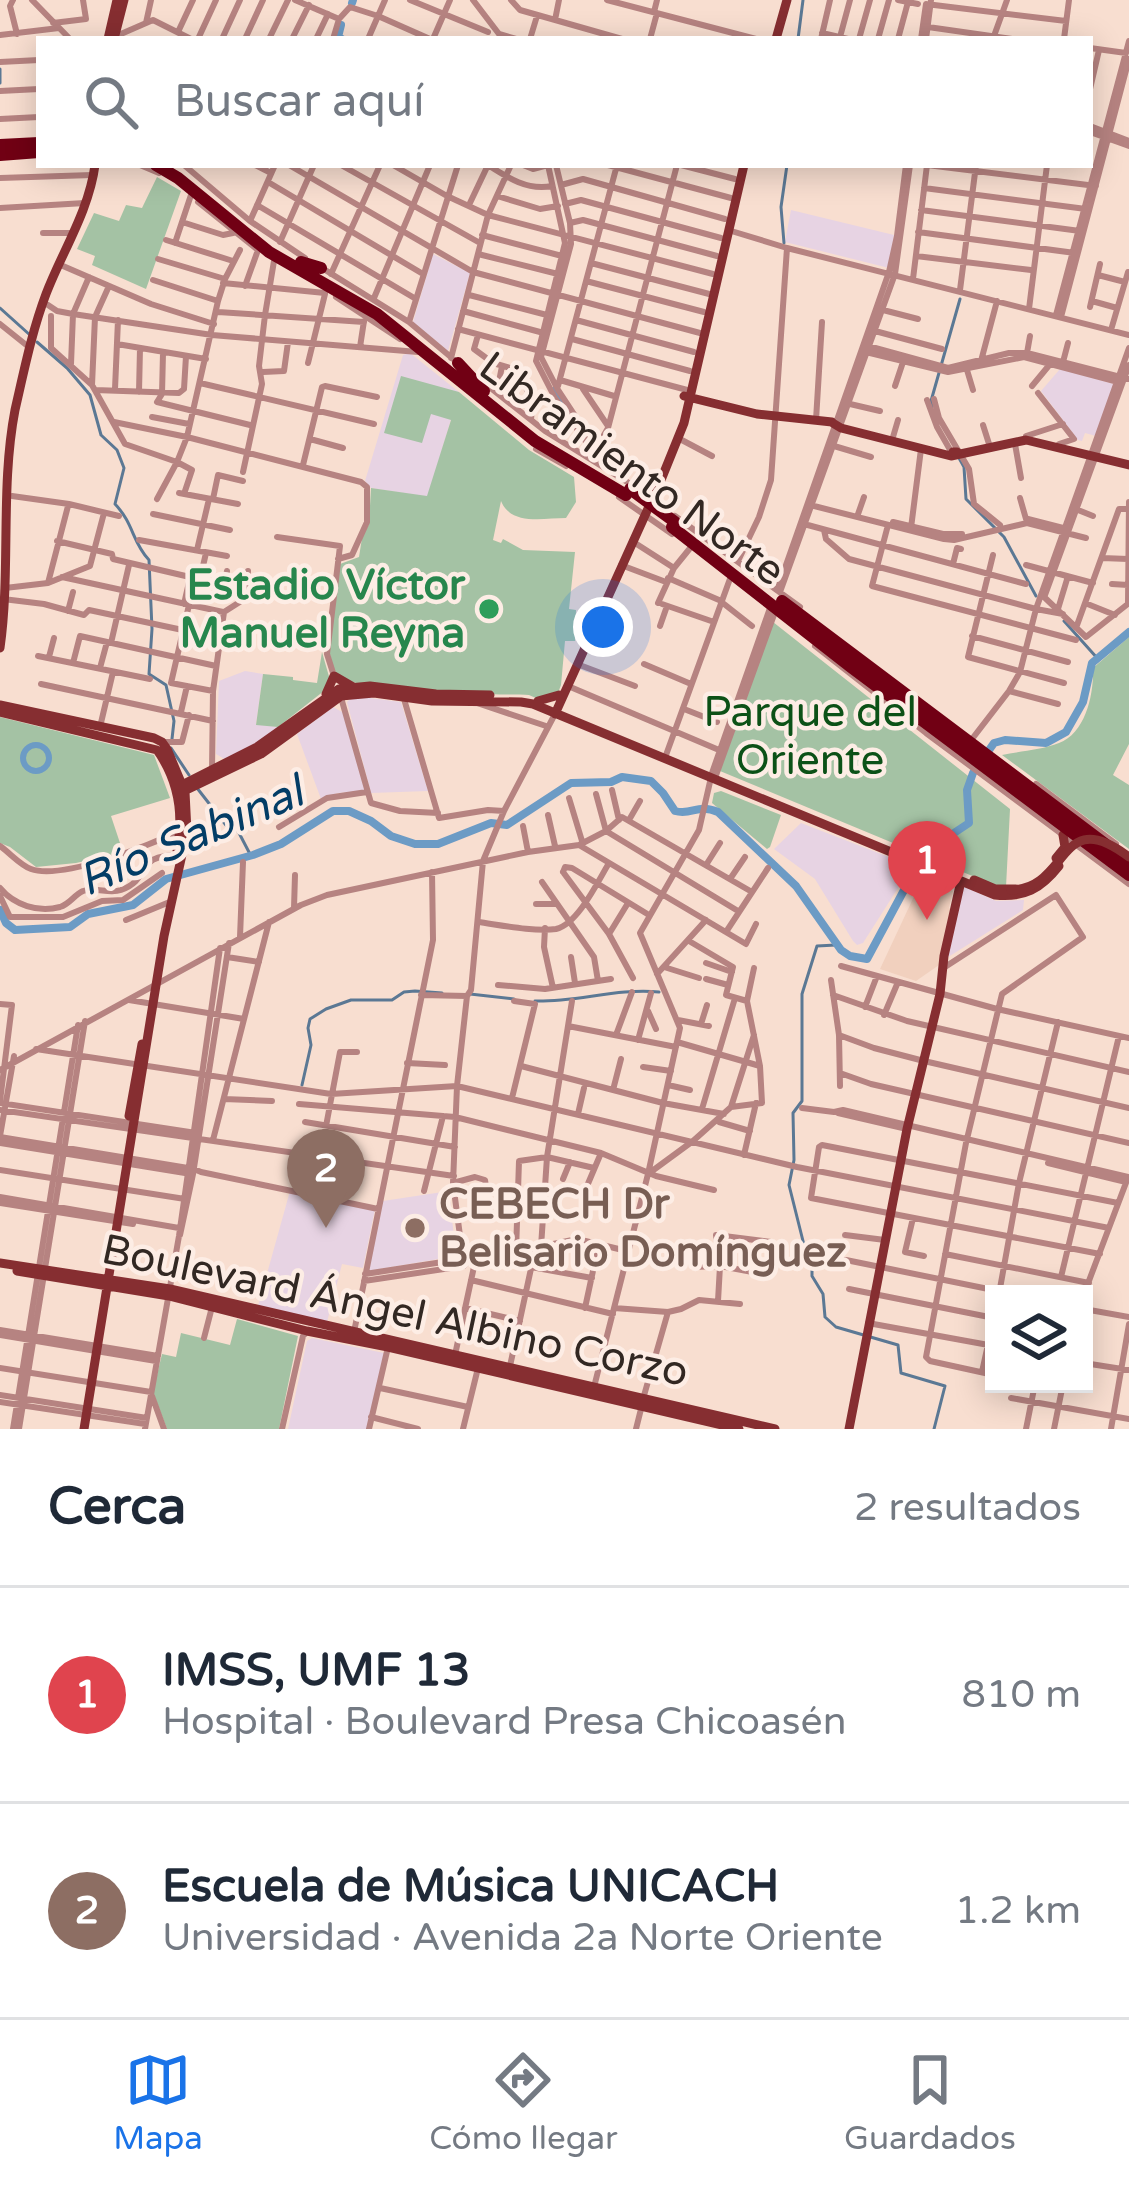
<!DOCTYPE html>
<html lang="es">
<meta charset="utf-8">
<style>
:root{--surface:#fff;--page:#f2f2f3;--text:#1f2937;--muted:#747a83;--line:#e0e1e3;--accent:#1a73e8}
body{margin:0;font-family:"Varela Round",sans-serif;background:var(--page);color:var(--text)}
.controls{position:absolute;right:36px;bottom:36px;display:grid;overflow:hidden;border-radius:0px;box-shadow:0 6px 30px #0003}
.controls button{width:108px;height:108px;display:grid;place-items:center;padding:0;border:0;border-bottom:3px solid var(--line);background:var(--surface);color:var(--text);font:60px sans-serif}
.you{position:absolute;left:603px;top:627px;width:42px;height:42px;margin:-30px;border:9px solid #fff;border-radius:50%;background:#1a73e8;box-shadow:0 0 0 18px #1a73e833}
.badge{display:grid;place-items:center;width:78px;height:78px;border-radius:50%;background:var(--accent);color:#fff;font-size:39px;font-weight:700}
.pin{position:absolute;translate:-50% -99px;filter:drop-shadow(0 3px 6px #0008)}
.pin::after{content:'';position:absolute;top:63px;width:42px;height:36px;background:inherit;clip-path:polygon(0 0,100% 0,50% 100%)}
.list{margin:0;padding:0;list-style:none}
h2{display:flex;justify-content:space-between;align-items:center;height:156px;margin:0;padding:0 48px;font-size:51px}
h2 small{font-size:39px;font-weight:400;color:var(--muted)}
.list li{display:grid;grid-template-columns:78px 1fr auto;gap:36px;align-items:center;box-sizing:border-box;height:216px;padding:0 48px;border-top:3px solid var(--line)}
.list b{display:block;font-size:45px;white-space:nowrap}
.list p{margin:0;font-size:39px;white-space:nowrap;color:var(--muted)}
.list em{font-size:39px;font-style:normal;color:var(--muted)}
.icon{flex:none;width:66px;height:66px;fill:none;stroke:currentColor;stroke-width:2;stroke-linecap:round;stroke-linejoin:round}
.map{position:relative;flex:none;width:1129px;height:1429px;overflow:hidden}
.search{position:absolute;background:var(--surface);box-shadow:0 6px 30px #0003;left:36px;right:36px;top:36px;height:132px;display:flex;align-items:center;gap:30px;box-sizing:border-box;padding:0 42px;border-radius:0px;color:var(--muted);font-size:45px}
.sheet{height:588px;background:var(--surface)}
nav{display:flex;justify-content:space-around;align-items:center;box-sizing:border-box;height:168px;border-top:3px solid var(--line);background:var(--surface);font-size:33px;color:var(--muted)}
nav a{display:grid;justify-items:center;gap:6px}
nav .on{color:var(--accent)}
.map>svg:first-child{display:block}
.built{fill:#f1d0be}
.education{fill:#e7d3e3}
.green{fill:#a4c2a4}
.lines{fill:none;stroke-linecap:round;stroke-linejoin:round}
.stream{stroke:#5b7894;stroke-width:3}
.canal{stroke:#6c9bc5;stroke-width:6}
.river{stroke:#6c9bc5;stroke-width:8}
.minor{stroke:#b68381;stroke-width:6}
.major{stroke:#862e31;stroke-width:9}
.highway{stroke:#710014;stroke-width:12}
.major-bridge{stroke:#862e31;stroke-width:9}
.highway-bridge{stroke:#710014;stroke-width:12}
.leisure-dot{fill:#2e9e5b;stroke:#fdede5;stroke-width:4.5}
.education-dot{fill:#8d6e63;stroke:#fdede5;stroke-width:4.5}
.labels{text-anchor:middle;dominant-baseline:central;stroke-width:9;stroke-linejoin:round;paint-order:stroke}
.street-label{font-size:42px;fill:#322823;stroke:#fdede5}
.leisure-label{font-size:42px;font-weight:bold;fill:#27864d;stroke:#fdede5;text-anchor:end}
.park-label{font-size:42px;fill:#0c5117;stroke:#fdede5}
.education-label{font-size:42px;font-weight:bold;fill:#785e54;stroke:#fdede5;text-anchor:start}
.water-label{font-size:45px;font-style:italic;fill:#033d66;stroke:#fdede5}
</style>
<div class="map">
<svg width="1129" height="1429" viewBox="0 0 1129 1429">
<rect width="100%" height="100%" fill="#f8ded0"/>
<path class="built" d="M924,875L943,883L947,889L953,891L949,908L953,910L939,965L916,981L880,969Z"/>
<path class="education" d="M791,210L894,235L889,268L785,242Z
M433,254L470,273L448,351L413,322Z
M410,353L459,392L428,497L371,488L365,481L403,355Z
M1060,369L1114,384L1096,436L1085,433L1082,441L1078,440L1041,391Z
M245,671L263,674L256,724L278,727L253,746L226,760L216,754L219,681Z
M362,697L401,702L428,791L371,793L347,702L350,699Z
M333,707L344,713L365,791L338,793L321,799L297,734Z
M801,823L912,866L863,943L857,945L853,941L815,879L774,849Z
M963,886L996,901L1024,900L1023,910L945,959Z
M290,1191L375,1209L363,1268L342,1264L327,1322L258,1306Z
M449,1191L456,1256L368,1271L383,1201Z
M312,1338L384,1353L367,1429H288L307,1341Z"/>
<path class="green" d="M157,177L181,191L146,289L92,265L95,256L77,249L94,213L119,221L126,205L142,208Z
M401,376L459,392L529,450L574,477L576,502L566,518C543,518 511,526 501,501L493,540L501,543L503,539L523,550L575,552L569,609L576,610L575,641H565L561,685L558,693L538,699L529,695C497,694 353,694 336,674C321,656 337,588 340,564L359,557L362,538L369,524L371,488L427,496L451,420L431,414L422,443L384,433Z
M773,622L1010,809L1006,887L994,885L720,771Z
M1129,637V744L1113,775L1129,785V849L1002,755C1020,751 1042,750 1059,743C1086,733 1094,693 1093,668Z
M322,652L330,680L329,687L278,727L256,725L263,674L293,677V680L317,683Z
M0,717L154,755L170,798L111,816L123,852L76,863L36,867L10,847L0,843Z
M721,791L781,815L770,847L767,849L712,803L714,793Z
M237,1319L298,1336L279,1429H167L153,1392L162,1354L176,1357L181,1333L230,1345Z"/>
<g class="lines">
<path class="stream" d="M798,39L803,0
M0,69V83
M784,243L781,207L787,165
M0,308L30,335
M37,342L67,368L90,395L101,435L117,450L124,468L115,504C134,524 132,542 149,560L152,629L149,674L166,685L174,721L172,739
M932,407L931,401L960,299
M959,458L964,467L966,499L1004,537L1036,596
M1064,621L1098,659
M171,748L189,775
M197,788L229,829L238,831L251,856
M836,945L817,946L802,994V1101L793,1113L794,1160L789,1185L805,1249L812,1259V1276L823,1294L825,1317L836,1327L898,1345L901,1373L945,1386L934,1429
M470,994L514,999
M535,1001C577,1002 617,988 659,992
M302,1085L311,1045L308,1028L310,1019L326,1009L351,1000H392L404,992L415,991L442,993"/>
<path class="canal" d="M23 758a13 13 0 1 1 26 0a13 13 0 1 1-26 0Z"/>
<path class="river" d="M352,3L353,0
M341,25L338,37L342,39
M554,391L573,418
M599,455L603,461
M0,910L6,923L15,930L70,927L88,914L133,905L166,879L253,855L281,844L333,811H349L371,821L391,836L415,844H438L491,823L507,825L571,783L611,782L622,777L651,781L663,793L675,811C692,816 697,803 718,812L796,886L841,950L850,956L867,959L917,866L930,849L969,823L967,790L973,773L994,743L1005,740L1046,743L1066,732L1083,702L1092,663L1129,632"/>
<path class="minor" d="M13,0L10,6L17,34
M32,0L70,39
M295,0L339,19
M410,0L488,32
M473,0L499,34
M511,0L520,10L622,39
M607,0L756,39
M898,0L918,4
M926,4L1066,21
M654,12L657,0
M555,20L559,0
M53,23L86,19L83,0
M146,23L151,0
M928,27L1012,39
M178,32L193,0
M822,33L848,39
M499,34L516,39
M0,35L59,28
M994,36L1007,0
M114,37L153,20L191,39
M840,37L850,0
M198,39L216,0
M222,39L240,0
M245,39L263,0
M269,39L288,0
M292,39L309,5
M316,39L328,14
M333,39L339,19L350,7L378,16L430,39
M368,39L385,0
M433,39L450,0
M530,39L537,16
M650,39L657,13
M821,39L830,0
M859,39L870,0
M878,39L889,0
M898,39L908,2
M921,39L926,4
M926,39L931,0
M1064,39L1069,0
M1090,48L1126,53
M0,62L39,60
M1090,89L1099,50
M0,91L39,89
M0,119L39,117
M1090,126L1129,141
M1090,132L1129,146
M140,165L159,173
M184,165L250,221L305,258
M255,165L271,173
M289,165L473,272L700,333
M341,165L480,243
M393,165L447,196L488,215L713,274
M488,165C508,178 528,191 552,186
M523,165L533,169L548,165
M548,165L565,243L536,361L555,398L594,453L592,456
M556,165L570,223L571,244L541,357L558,390L596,448L593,460
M608,165L731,198
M681,165L735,179
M927,165L1096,186
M0,178L92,175
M268,182L423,274
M561,185L583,179L725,219
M924,188L1086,209
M497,196L540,209L558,206
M198,202L258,250
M565,204L581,200L721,238
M257,205L416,299
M469,205L488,165
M0,208L85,203
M921,210L1080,231
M250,221L275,165
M182,222L223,235L233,233
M570,223L583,220L717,256
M728,230L787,248L1129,335
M918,232L1075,253
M43,233H72
M482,235L562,256
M166,240L233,261
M280,242L314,165
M175,243L191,195
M478,254L558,274
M916,256L1031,270
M158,259L225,279
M591,263L713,295
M63,266L151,304L214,324
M322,268L409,322L458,363
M331,274L380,165
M1098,275L1125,282
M913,279L927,165
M153,280L218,301
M586,281L704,312
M223,283L325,293
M245,286L258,250
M960,290L976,165
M469,295L547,315
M336,297L400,339
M374,298L430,165
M1092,301L1117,308
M48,305L57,311L73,314L212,335L418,352
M1090,307L1100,264
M1029,309L1047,165
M883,310L918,319
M463,311L540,332
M218,312L364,322
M1056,315L1129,41
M51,316V348L92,385L125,444L177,462L192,470L184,494
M1061,317L1129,59
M576,320L694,352
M409,322L458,165
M0,324L30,348
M458,329L691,391
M1111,330L1128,272
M875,331L942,349
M478,335L474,349L493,363L517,370L533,402L531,419
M572,339L690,371
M117,344L206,359
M868,346L948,368L1009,353H1027L1129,379
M360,347L364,321
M163,353L162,394L157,402L250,425
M870,353L948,372L1024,357L1122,383
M1027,353L1030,336
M451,358L488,215L511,165
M981,361L997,301
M1063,362L1068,343
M308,363L325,294
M71,364L73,314L89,277
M967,370L973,390
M263,372L284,371L288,342
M560,380L614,396
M483,382L545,431L645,493
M200,383L374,424
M92,385L95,317L109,286
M558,386L617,165
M895,386L903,362
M1032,386L1051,363
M115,389L118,320
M583,389L608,426
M95,390L179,393L184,389L186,356
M139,392L140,348
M497,392L502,366
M1038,393L1074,439L1059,444
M934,399L939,418L969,469L974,504L1000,525
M927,400L937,427L953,455
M850,404L880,411
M152,417L189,424
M816,420L822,322
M114,422L187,437L361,482L367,487V522L352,555L338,559
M983,425L990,447
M545,431L555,398
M1026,436L1063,424
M893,437L898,420
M678,438L712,456
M310,439L343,448
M1015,444L1021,478
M834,446L871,457
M536,449L566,466
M596,449L608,428L677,165
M303,465L322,387L325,386L377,397
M243,472L262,384L259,366L265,315L274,261
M179,493L238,504
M12,496L69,504L119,516
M619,497L672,534
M1020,498L1026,519
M157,499L177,462L187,437L218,301L225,279L240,250
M213,499L218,475L243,481
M810,505L944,539L954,540L1027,523L1086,538
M1078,510L1093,516
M153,514L230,530
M675,516L800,607
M857,517L864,497
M1028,519L1067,529
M893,522L943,534H962
M804,524L1026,584
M888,525L872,586L1076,640
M911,528L921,449
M824,530L826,539L849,559L1036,609L1063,614
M277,537L340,546L327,654L334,676
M139,540L227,556
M57,541L112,554L113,559L224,585L227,571
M635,543L674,568
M197,550L209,499
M993,555L968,657L1064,683
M1102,558L1128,559
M738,561L759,517L771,480L787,248
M953,564L957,548L961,549
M621,565L666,582
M1026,565L1093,583
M62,577L223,612
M668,578L719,600L752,626
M200,579L206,553
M48,583L68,506
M1112,584L1128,585
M779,585L889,272L897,236L906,165
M5,588L48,583L90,566L104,513
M780,592L895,274L910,165
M1042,595L1086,637L1129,603
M1045,595L1129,365
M3,599L44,604L84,615L89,610L220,638
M658,603L674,568L691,547
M1085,603L1115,615
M1128,603L1129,502
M184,604L190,578
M662,604L714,622
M189,605L171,683L213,691
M1058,609L1068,576
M68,611L73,592
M660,626L667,606
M1076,628L1119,509H1129
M972,636L1068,662
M111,643L129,565
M815,646L926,733L1129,884
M38,656L150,679
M49,657L54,638
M73,663L80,636L216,666
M577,664L635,686
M644,664L691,684
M100,668L107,642
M41,684L213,721
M568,686L719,750
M1009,691L1058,704
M340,694L371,803L400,811L438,813
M404,699L439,818L488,810L504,811
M477,703L546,726
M684,709L717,722
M181,712L187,686
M100,727L113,672
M972,739L1009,691L1020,672L1036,609L1129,348
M162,742H182L189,715
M666,755L731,576
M212,771L213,691L224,612L246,598L248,571
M715,778L775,612
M1036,784L1116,844
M612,790L619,820
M596,794L606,831L738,911
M569,798L582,841
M548,815L555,846
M629,820L640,801
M523,826L528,852
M279,827L327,798L367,792
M579,845L606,831L622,817L752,892
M0,846C10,853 20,865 31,869C61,880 150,846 178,831
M706,865L720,843
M563,872L609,934L633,978
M563,872L565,867L572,868L649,915
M730,879L745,857
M542,882L594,957L598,981
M0,888C14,905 38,913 60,907C70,904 74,895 83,891C96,887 109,894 121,890C154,878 131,854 183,855
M0,896L10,917H63L102,901L123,900L162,873
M536,904H557
M294,908L295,875
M126,920L172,901
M478,922C500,925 535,932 556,929C578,924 598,881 609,863
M545,928L544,947L553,988
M726,932L768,868
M609,934L628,903
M240,937L243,862
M689,941L733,967L726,995L747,1001
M227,957L259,962
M571,957L575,983
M706,963L732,972
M841,966L997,1009L1129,1038
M664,967L699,978
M945,967L1056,895L1083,937L1002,994L966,1143L926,1357L930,1361L994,1375
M657,974L706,920
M706,979L728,985
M831,980L839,1035L840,1086
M498,985L545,989L611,979
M421,995L467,996
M833,995L907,1021L1129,1072
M467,996L471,990L483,861L504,811L555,714
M129,1000L244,1019
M0,1004L12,1005L0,1101
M865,1007L877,976
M648,1011L656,1029
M884,1015L898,982
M678,1020L709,1026
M701,1024L707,1005
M568,1026L676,1047
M616,1035L632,992
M839,1035L874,1048L924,1061L1129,1108
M638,1040L651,993
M677,1042L760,1066
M36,1049L331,1094L457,1086L797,1167L1109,1228
M407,1063L445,1065
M521,1066L663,1103L724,1114
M643,1067L671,1071
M0,1070L301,905L327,895L528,852L579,845L746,944L756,924
M840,1073L871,1084L1129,1143
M668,1085L690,1090
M613,1090L621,1059
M512,1098L535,1004L514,1001
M224,1099L272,1101
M0,1103L196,1133
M299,1104L455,1117L601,1153L656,1176L714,1190
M731,1107L762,1103L760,1066L747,1001L754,968
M802,1108L834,1112L843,1110L1128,1177
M702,1109L735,998
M0,1110L454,1176
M838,1113L907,1129
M578,1114L584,1088
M305,1122L455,1147
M719,1122L750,1131
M0,1136L14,1056
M0,1137L194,1169L201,1172L378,1209
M213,1140L269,922
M0,1143L185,1173
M744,1155L756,1103
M1048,1163L1126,1182
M0,1170L185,1199
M648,1174L693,1141L731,1107L754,1035
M563,1179L570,1162
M453,1183L475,1177L485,1180L486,1187
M587,1186L601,1153
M424,1191L443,1116
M313,1195L340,1052H357
M0,1197L179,1228
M0,1203L133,1224
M913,1218L905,1252L924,1256
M180,1235L193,1174L229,943
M845,1235L885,1240
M541,1247L547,1157L572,1001
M516,1252L519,1161L547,1157L594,1168
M945,1254L1089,1283
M1100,1254L811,1198L819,1147L822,1145L1118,1203
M846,1260L1013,1294
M464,1266L453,1183L457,1086L467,996
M531,1267L592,1278
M693,1267L720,1266L758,1273
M365,1274L462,1259
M1061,1277L1119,1036
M471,1280L613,1314
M364,1281L464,1266L468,1262L577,1239L627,1251
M849,1289L994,1318
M999,1294L1019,1183L1058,1022
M1084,1294L1127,1180
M718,1301L720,1266L716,1235L771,1242
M465,1308L520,1321
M585,1308L599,1243
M614,1308L668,1312L681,1309L699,1300L740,1304
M1084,1309L1129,1317
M868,1323L994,1346
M0,1330L158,1356
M354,1332L433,940L432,872
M0,1335L156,1361
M204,1338L212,1307
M455,1355L475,1262
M1084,1363L1129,1370
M510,1366L535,1250
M0,1368L151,1392
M982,1372L994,1317
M380,1388L468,1407
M593,1391L648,1174L680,1028L640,933L699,830L712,773L770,608
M0,1395L147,1418
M152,1396L164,1429
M1011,1398L1129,1419
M643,1399L668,1312
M0,1402L145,1424
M371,1417L418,1429
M13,1429L78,1025
M19,1429L85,1021
M145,1429L179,1236L220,948
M282,1429L303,1336L308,1331
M369,1429L388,1347
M463,1429L478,1368
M636,1429L642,1405
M1026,1429L1035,1384
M1054,1429L1063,1384
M1111,1429L1129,1324"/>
<path class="major" d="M108,39L117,0
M114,39L124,0
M776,39L787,0
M684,396L757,414L832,422
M831,422L841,428L951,456L1026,440L1129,465
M0,648C11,569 0,488 15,410C24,371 32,331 46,294C62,252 89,211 95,165
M326,694L334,676L353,687
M538,701L559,695
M0,705L154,738L162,742L167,749L185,792L187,832L164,936L84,1429
M0,712L157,750C179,781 184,814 177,850
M555,714L661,480L684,423L744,165
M176,788L257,747L339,689L370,686L436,694L490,695
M178,794L261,754L341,696L374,693L432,701L521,702L533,704L995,895C1024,898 1041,889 1059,866
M1056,858L1065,847L1063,835
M974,880L995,889H1016
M129,1116L142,1044
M0,1263L170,1289L775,1429
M17,1271L169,1296L307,1331L388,1347L739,1429
M849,1429L907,1129L940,994L944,956L961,881"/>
<path class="highway" d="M0,145L39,143
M0,155L39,152
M156,165L178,178L269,252L377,314L535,441L626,495
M301,262L321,268
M458,363L484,391
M672,527L851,667L1129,875
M782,601L1129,862"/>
<path class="major-bridge" d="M953,452H957
M1011,890C1070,889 1058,803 1129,857"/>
<path class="highway-bridge" d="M630,489L675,522"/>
</g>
<circle class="leisure-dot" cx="489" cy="609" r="12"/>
<circle class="education-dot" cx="415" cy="1228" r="12"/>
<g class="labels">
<g class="street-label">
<text transform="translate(632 469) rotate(36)">Libramiento Norte</text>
<text transform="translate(395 1311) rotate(12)">Boulevard Ángel Albino Corzo</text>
</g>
<g class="leisure-label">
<text x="465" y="585">Estadio Víctor<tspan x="465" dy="48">Manuel Reyna</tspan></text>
</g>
<g class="park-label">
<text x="810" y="712">Parque del<tspan x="810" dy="48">Oriente</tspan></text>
</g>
<g class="education-label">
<text x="439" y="1204">CEBECH Dr<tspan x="439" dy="48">Belisario Domínguez</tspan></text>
</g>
<g class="water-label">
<text transform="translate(191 837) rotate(-23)">Río Sabinal</text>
</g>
</g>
</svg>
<div class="controls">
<button><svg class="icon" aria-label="layers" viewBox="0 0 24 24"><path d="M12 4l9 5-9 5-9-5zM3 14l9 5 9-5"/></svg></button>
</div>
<div class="you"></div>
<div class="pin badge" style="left:927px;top:920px;background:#e0444e">1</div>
<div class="pin badge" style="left:326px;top:1228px;background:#8d6e63">2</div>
<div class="search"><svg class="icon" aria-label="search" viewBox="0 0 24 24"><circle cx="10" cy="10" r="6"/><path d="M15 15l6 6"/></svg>Buscar aquí</div>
</div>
<section class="sheet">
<h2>Cerca<small>2 resultados</small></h2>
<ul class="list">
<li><span class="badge" style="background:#e0444e">1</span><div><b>IMSS, UMF 13</b><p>Hospital · Boulevard Presa Chicoasén</p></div><em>810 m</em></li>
<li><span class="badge" style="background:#8d6e63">2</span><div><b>Escuela de Música UNICACH</b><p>Universidad · Avenida 2a Norte Oriente</p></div><em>1.2 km</em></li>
</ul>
</section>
<nav>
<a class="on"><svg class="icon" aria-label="map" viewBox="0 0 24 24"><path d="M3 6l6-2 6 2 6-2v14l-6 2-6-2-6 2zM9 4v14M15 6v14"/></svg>Mapa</a>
<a><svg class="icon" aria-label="directions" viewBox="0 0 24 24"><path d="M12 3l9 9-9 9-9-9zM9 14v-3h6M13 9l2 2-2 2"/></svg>Cómo llegar</a>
<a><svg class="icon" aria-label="saved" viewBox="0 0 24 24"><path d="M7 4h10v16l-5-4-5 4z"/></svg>Guardados</a>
</nav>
